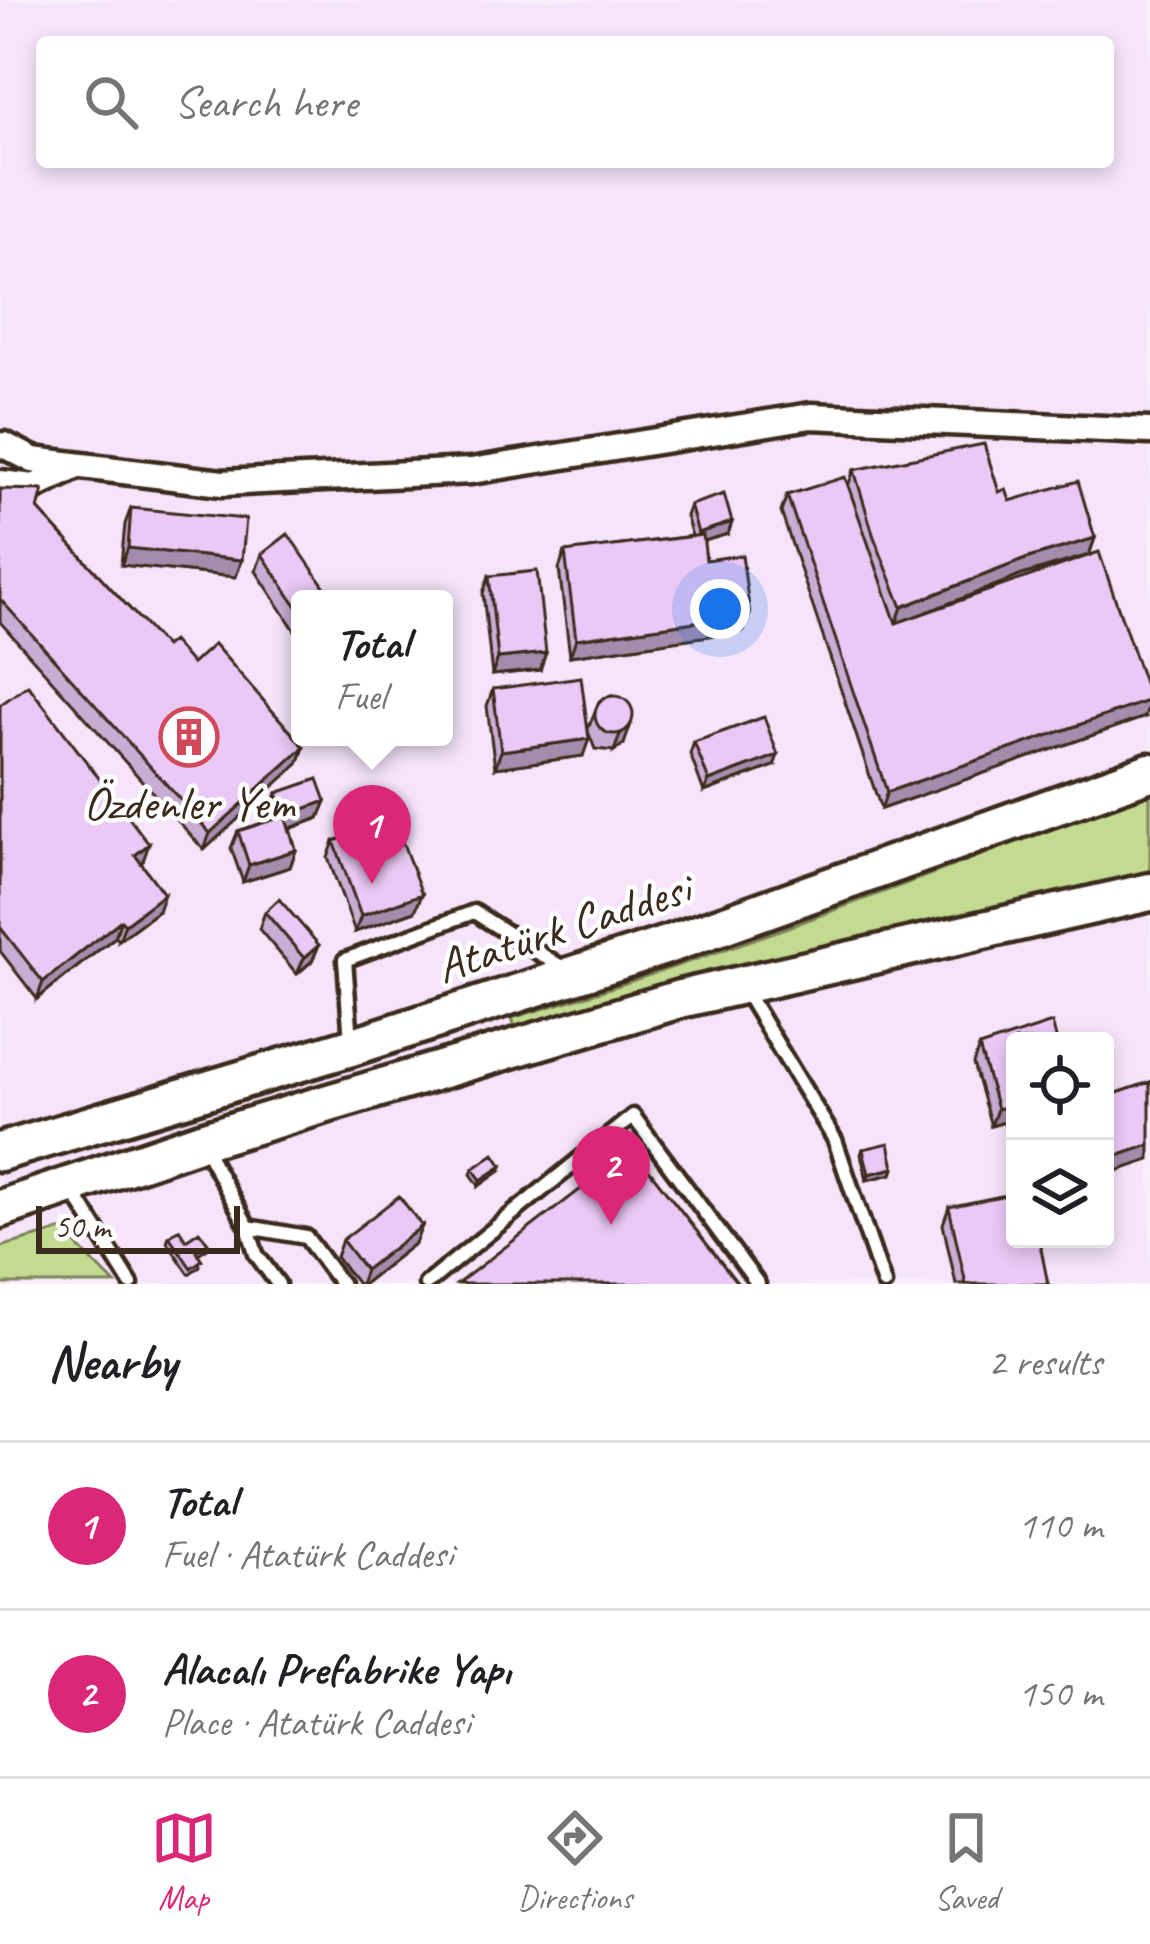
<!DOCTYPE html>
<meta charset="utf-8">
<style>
:root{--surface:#fff;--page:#f2f2f2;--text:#202124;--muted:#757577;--line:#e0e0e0;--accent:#db2777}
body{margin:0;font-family:Caveat,sans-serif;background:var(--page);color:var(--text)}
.controls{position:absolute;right:36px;bottom:36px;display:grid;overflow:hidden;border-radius:12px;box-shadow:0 6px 18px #0003}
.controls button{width:108px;height:108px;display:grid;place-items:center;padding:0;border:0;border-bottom:3px solid var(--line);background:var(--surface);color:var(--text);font:60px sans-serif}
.scale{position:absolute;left:36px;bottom:30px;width:204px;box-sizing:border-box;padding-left:12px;border:6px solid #3b2a1e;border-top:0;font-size:33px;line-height:42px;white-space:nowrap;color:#3b2a1e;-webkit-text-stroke:9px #fff;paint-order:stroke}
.you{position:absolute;left:720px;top:609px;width:42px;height:42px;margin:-30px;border:9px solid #fff;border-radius:50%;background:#1a73e8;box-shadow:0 0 0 18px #1a73e833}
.badge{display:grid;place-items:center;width:78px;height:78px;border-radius:50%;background:var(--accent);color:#fff;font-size:39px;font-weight:700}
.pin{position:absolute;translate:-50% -99px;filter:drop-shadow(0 3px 6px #0008)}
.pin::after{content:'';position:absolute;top:63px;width:42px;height:36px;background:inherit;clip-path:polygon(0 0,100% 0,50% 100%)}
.popup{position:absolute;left:291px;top:590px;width:162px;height:156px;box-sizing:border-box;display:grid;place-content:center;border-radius:12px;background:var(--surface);filter:drop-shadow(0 3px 9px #0005);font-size:39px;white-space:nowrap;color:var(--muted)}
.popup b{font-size:45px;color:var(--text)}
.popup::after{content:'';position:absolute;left:50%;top:100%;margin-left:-24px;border:24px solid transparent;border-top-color:var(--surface)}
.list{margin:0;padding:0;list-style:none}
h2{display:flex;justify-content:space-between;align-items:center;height:156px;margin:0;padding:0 48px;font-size:51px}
h2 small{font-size:39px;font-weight:400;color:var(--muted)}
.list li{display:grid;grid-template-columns:78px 1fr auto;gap:36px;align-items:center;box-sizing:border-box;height:168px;padding:0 48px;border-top:3px solid var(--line)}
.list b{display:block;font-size:45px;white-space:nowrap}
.list p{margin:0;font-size:39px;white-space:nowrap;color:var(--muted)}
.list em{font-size:39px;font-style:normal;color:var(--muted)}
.icon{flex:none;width:66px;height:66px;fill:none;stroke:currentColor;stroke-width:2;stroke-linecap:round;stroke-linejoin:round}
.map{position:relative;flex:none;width:1150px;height:1284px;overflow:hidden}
.search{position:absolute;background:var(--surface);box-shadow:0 6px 18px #0003;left:36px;right:36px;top:36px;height:132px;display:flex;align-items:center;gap:30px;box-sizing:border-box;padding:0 42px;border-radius:12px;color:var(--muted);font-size:45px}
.sheet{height:492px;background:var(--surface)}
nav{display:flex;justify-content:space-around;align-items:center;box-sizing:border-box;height:168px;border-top:3px solid var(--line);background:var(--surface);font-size:33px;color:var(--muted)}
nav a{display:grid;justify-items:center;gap:6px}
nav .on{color:var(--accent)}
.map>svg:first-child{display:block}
.built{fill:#f5e4fa;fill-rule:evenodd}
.green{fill:#c2db91;stroke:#7e8258;stroke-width:3}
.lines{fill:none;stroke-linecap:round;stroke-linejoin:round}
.service-casing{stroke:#3b2a1e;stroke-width:21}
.minor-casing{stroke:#3b2a1e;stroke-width:33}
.primary-casing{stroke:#3b2a1e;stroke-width:45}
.service{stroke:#fff;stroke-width:12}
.minor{stroke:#fff;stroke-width:24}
.primary{stroke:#fff;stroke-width:36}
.wall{fill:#caadd4;stroke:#3b2a1e;stroke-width:3}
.shaded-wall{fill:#a48dac;stroke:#3b2a1e;stroke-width:3}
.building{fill:#ebc9f6;stroke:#3b2a1e;stroke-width:3}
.labels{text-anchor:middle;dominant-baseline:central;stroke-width:9;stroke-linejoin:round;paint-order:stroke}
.poi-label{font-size:48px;fill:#3b2a1e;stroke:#fff}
.street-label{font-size:48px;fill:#3b2a1e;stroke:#fff}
</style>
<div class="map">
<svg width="1150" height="1284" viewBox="0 0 1150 1284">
<rect width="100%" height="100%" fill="#f9effc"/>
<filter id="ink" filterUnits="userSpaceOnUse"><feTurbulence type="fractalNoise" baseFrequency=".00833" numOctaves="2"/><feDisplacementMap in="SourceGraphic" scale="24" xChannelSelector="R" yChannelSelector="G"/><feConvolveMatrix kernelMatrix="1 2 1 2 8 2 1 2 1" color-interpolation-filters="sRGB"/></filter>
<g filter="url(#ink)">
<path class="built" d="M0,0H1150V1284H0ZM42,42H1108V162H42ZM300,599H444V737H300ZM1015,1041H1105V1239H1015Z"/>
<path class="green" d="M1150,792V874L517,1033L512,1018C729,955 938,870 1150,792Z
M62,1230L115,1284H0V1247Z"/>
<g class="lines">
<defs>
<path id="service" d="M743,988L835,1140L884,1284
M351,1041L345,960L474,912L566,970
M204,1147L248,1227L256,1254L278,1284
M71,1188L131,1284
M248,1227L306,1237L341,1284
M426,1284L633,1116L758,1284"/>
<path id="minor" d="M4,445L33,460L222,483L471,471L811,416L1150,431
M0,483L34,487L77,466"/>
<path id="primary" d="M0,1152L351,1047L667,945L1150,772
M0,1209L201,1141L680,999L1150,892"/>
</defs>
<use href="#service" class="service-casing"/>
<use href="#minor" class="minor-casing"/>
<use href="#primary" class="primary-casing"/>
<use href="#service" class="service"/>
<use href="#minor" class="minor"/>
<use href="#primary" class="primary"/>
</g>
<path class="wall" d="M854,470L999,492L1010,501L1095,538L1089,555L1022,575L925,613L1145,717L881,809L781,512L787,495L848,486Z
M0,489L38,509L165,647L192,664L304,747L298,764L204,850L0,622Z
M690,505L732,522L728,534L703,541L706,560L750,614L744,631L570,656L559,569L565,552L692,536L686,516Z
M131,508L236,577L121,565L125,524Z
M262,554L300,599V638L256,571Z
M489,576L540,670L492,675L483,593Z
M493,689L588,729L599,701L611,695L624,744L614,751L595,749L589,734L583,756L495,768L487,706Z
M0,705L143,861L140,863L158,911L119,940L115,937L37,999L0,951Z
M694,742L774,766L704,792L690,754Z
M277,793L326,801L319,818L290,829L296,850L290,867L243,882L231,848L238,831L274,819L271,810Z
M334,841L422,894L415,911L355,932L328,858Z
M265,912L319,945L312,961L297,974L259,929Z
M1015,1041V1119L991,1126L973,1064L979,1047Z
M1150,1082L1111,1173L1105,1153V1097Z
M863,1149L894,1168L892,1174L867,1180L861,1154Z
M473,1169L500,1171L479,1186L471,1174Z
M949,1207L1048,1284H956L943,1224Z
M422,1226L415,1243L363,1284H357L336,1257L342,1240Z
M169,1236L186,1240L206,1249L198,1254L200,1266L189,1274L167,1242Z"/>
<path class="shaded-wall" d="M732,522L728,534L694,544L698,533Z
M1095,538L1089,555L1022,575L896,624L902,607L1028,558Z
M128,548L242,560L236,577L121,565Z
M750,614L744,631L570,656L576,639Z
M546,653L540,670L492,675L498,658Z
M1150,700L1145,717L881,809L887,792Z
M630,727L624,744L614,751L620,735Z
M589,739L583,756L495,768L501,751Z
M304,747L298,764L204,850L210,833Z
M778,755L774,766L704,792L709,781Z
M326,801L319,818L279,832L285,816Z
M149,844L143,861L129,872L135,855Z
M296,850L290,867L243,882L249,865Z
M164,894L158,911L119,940L125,924Z
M422,894L415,911L355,932L361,916Z
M121,920L115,937L37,999L43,982Z
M319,945L312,961L297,974L304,958Z
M1015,1104V1119L991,1126L997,1109Z
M1150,1145V1160L1111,1173L1117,1156Z
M502,1166L500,1171L479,1186L481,1180Z
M894,1168L892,1174L867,1180L869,1174Z
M422,1226L415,1243L363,1284H360L365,1270Z"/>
<path class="building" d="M984,444L999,492L1006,489L1010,501L1078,481L1095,538L1028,558L902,607L874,537L854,470Z
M845,477L896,623L1099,552L1150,700L887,792L787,495Z
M0,489L43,490L38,509L165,647L172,641L192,664L214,644L304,747L210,833L0,599Z
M724,494L732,522L698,533L690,505Z
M131,508L246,519L242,560L128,548Z
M288,534L333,599H300V611L262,554Z
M703,535L706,560L742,555L750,614L576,639L565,552Z
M537,571L546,653L498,658L489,576Z
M581,677L589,739L501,751L493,689Z
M28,685L149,844L135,855L164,894L125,924L121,920L43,982L0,927V705Z
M595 715a19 19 0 1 1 38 0a19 19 0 1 1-38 0Z
M764,717L778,755L709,781L694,742Z
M318,779L326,801L285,816L296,850L249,865L238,831L285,816L277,793Z
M394,820L422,894L361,916L334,841Z
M279,899L319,945L304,958L265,912Z
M1052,1023L1057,1041H1015V1104L997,1109L979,1047Z
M1150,1082V1145L1117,1156L1105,1116V1097Z
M889,1143L894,1168L869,1174L863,1149Z
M633,1149L738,1284H457Z
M494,1154L502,1166L481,1180L473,1169Z
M1015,1193V1239H1039L1048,1284H966L949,1207Z
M399,1196L422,1226L365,1270L342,1240Z
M179,1229L186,1240L199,1231L208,1243L196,1251L202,1260L191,1268L169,1236Z"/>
</g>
<defs>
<symbol id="building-ring" viewBox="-11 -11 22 22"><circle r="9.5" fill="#fff" stroke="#d1495b" stroke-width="1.5"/><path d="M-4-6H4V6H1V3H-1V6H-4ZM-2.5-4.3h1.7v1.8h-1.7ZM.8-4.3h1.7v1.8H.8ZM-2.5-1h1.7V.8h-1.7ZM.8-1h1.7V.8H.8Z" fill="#d1495b"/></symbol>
</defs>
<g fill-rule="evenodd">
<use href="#building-ring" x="156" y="704" width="66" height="66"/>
</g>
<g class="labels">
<g class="poi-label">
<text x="189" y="803">Özdenler Yem</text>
</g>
<g class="street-label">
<text transform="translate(563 927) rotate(-18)">Atatürk Caddesi</text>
</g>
</g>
</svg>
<div class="controls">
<button><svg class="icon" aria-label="locate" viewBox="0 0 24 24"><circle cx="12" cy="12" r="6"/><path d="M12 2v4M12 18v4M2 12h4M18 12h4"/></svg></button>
<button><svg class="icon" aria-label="layers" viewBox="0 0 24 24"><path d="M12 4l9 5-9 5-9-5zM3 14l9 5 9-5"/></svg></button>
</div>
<div class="scale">50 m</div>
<div class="you"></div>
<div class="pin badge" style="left:372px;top:884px">1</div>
<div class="popup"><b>Total</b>Fuel</div>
<div class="pin badge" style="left:611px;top:1225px">2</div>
<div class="search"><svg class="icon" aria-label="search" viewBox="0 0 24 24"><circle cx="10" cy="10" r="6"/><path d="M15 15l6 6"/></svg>Search here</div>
</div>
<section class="sheet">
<h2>Nearby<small>2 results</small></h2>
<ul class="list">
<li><span class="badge">1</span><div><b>Total</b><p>Fuel · Atatürk Caddesi</p></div><em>110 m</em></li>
<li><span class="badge">2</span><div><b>Alacalı Prefabrike Yapı</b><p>Place · Atatürk Caddesi</p></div><em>150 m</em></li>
</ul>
</section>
<nav>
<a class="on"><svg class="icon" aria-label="map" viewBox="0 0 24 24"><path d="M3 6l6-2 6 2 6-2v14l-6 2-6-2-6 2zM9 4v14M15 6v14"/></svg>Map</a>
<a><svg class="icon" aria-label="directions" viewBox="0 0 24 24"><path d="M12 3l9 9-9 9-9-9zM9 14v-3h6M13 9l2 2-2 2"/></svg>Directions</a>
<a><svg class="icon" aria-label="saved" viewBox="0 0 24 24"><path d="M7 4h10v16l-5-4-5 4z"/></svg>Saved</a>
</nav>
